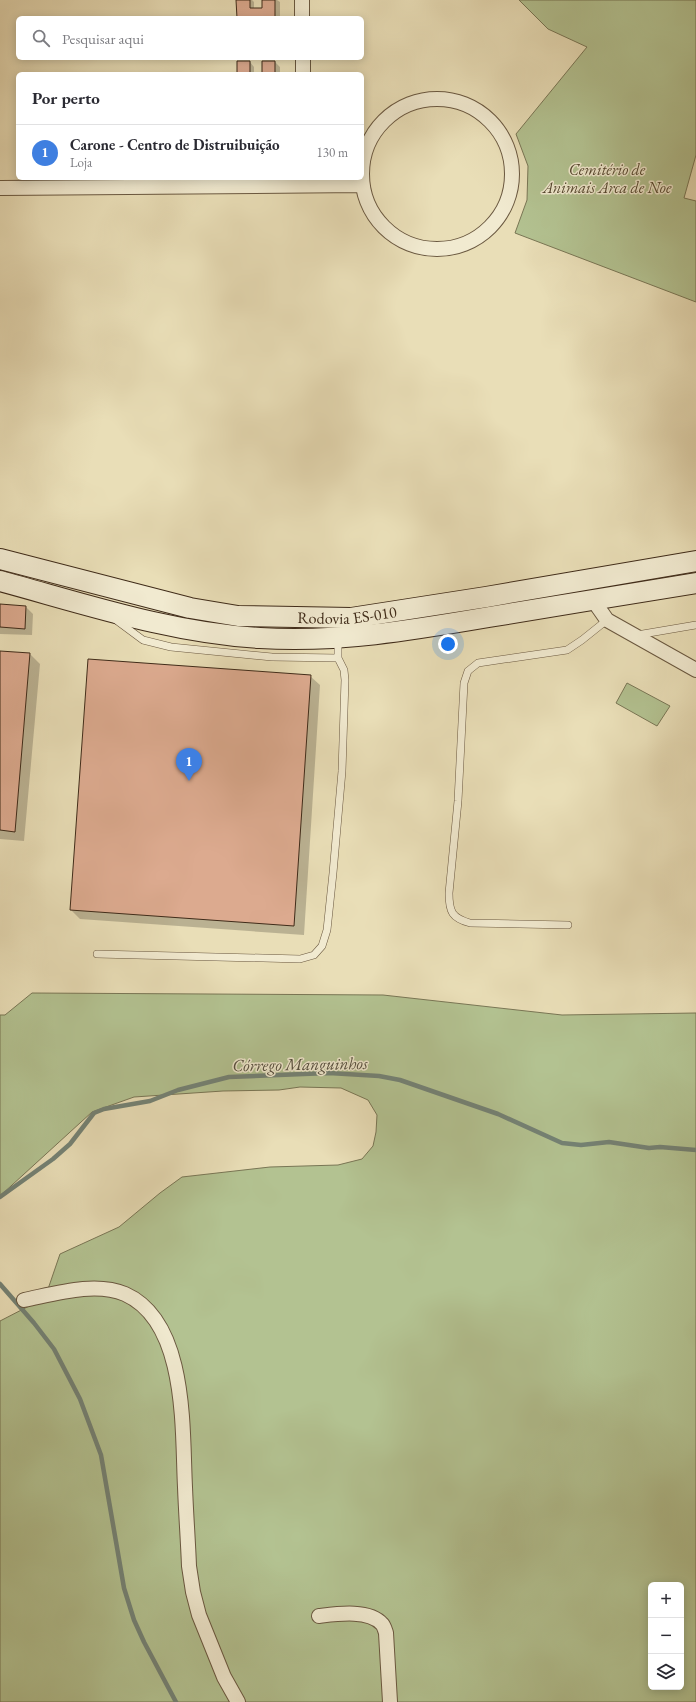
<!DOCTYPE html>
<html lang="pt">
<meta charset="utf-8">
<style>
:root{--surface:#fff;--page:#f2f2f3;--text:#2b2b33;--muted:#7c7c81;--line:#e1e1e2;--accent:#111827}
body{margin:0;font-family:"EB Garamond",serif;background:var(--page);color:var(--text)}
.controls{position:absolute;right:12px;bottom:12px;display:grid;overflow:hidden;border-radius:6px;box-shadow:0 2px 10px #0003}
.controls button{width:36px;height:36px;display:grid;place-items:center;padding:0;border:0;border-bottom:1px solid var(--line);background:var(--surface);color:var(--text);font:20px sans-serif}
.you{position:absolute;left:448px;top:644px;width:14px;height:14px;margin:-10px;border:3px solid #fff;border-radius:50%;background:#1a73e8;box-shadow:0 0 0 6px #1a73e833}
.badge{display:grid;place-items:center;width:26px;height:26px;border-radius:50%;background:var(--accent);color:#fff;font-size:13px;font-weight:700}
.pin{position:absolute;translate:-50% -33px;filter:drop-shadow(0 1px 2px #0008)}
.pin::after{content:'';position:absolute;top:21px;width:14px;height:12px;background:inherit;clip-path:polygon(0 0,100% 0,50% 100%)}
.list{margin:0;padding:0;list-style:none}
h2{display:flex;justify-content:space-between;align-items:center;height:52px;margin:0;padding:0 16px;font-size:17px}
h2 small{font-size:13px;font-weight:400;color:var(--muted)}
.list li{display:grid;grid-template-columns:26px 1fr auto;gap:12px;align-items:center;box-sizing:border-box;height:56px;padding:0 16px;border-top:1px solid var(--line)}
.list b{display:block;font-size:15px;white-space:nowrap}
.list p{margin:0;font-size:13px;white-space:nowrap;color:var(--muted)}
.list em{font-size:13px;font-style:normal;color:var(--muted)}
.icon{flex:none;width:22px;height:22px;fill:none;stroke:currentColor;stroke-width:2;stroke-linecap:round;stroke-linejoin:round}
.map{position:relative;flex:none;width:696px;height:1702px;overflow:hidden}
.search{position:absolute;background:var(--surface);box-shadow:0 2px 10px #0003;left:16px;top:16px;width:348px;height:44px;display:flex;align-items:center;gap:10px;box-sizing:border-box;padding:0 14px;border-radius:6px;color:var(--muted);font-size:15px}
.panel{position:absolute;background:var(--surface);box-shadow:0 2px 10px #0003;left:16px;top:72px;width:348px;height:108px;border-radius:6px}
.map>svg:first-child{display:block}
.green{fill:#b3c291;stroke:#797655;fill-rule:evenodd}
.shadow{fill:#0003}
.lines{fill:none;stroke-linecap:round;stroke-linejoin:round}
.stream{stroke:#748275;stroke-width:4.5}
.building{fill:#dcaa8f;stroke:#3f2b19}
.service-casing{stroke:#6a5840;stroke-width:8}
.minor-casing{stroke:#6a5840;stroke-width:16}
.secondary-casing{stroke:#3f2b19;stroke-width:22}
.service{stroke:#f1ead0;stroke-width:7}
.minor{stroke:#f1ead0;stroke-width:14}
.secondary{stroke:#f1ead0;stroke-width:20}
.labels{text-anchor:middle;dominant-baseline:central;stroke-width:3;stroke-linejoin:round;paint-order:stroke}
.park-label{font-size:16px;font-style:italic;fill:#564931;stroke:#f1ead0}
.street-label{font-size:16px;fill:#3f2b19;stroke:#f1ead0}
.water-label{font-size:17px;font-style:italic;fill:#554f3f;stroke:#f1ead0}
</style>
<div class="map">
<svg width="696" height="1702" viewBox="0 0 696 1702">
<rect width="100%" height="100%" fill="#e9deb7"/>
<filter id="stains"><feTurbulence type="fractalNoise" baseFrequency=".005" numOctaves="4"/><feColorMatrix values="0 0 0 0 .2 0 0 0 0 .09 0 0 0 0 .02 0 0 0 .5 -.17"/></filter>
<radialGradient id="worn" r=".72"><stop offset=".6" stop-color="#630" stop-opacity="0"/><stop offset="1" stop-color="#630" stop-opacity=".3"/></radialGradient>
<path class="green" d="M519,0H696V155L684,198L696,201V302L515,233L527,200L528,166L516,134L587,47L548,29Z
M627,683L670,706L657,726L616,703Z
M32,993L383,995L562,1015L696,1013V1702H0V1321L33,1304L47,1292L60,1254L119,1227L160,1193L182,1177L270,1167L338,1165L362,1159L373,1146L376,1132L377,1115L368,1100L341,1088L300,1087L279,1090L223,1091L134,1097L92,1112L0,1196V1015H5ZM651,1585H681V1687H651Z"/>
<path class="shadow" d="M237,0H252L254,2V9H263V0H277L280,2V18H237Z
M250,62L254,67V74H263L275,62L280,67V74H238Z
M0,605L26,607L33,614L32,635L0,634Z
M0,652L30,654L40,664L24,841L0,839Z
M310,676L320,685L304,935L80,919L71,910Z"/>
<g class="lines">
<path class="stream" d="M0,1197L53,1159L70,1144L94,1113L104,1109L150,1101L178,1090L229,1077L329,1073L379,1076L400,1080L498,1114L562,1143L581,1145L609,1142L649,1148L660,1147L696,1150
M0,1284L34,1323L54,1349L80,1399L101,1455L124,1588L134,1620L144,1642L176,1702"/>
</g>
<path class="building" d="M236,0H250V8H262V0H275V18H237Z
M237,61H250V73H262V61H275V74H237Z
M0,604L26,606L25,629L0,627Z
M0,651L30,653L15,832L0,830Z
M88,659L311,675L294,926L70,910Z"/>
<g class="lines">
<defs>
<path id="service" d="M116,620L143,640L171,647L272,657L338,658V639
M637,635L696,625
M568,925L470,923C452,918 449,912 449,893L458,801L464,683L468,671L478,663L567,650L582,640L607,620
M97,954L300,959L314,955L322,946L327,930L333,873L342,771L345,680L344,670L338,658"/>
<path id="minor" d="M302,0V18
M303,58V74
M362 174a75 75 0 1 1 150 0a75 75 0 1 1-150 0Z
M0,188L362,185
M593,600L607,620L696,670
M24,1300C54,1294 95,1281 125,1294C188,1322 182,1431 185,1487C186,1514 188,1540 189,1566L193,1592L199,1615L224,1677L238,1702
M319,1616C336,1614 369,1609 382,1624C384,1626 385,1630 386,1633L390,1702"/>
<g id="secondary">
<path id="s1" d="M0,559L190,608L238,616L351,618L486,597L696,561"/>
<path d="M0,581C85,604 171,633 260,638C337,643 413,630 489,617C558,606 627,594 696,583"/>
</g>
</defs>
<use href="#service" class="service-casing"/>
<use href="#minor" class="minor-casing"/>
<use href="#secondary" class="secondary-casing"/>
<use href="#service" class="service"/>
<use href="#minor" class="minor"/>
<use href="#secondary" class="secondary"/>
</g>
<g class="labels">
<g class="park-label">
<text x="607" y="169">Cemitério de<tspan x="607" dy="18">Animais Arca de Noe</tspan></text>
</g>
<g class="street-label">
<text stroke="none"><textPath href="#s1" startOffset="354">Rodovia ES-010</textPath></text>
</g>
<g class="water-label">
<text transform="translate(300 1064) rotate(-1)">Córrego Manguinhos</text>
</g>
</g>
<rect width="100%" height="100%" filter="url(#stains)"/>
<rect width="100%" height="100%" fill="url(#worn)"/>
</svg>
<div class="controls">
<button>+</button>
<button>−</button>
<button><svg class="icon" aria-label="layers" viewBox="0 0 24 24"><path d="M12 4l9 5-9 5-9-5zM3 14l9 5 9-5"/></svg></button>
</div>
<div class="you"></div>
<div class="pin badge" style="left:189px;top:781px;background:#3f7fe0">1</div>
<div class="search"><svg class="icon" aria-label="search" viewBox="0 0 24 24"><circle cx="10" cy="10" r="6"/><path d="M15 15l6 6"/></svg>Pesquisar aqui</div>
<section class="panel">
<h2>Por perto<small></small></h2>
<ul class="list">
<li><span class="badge" style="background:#3f7fe0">1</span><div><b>Carone - Centro de Distruibuição</b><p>Loja</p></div><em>130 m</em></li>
</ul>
</section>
</div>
